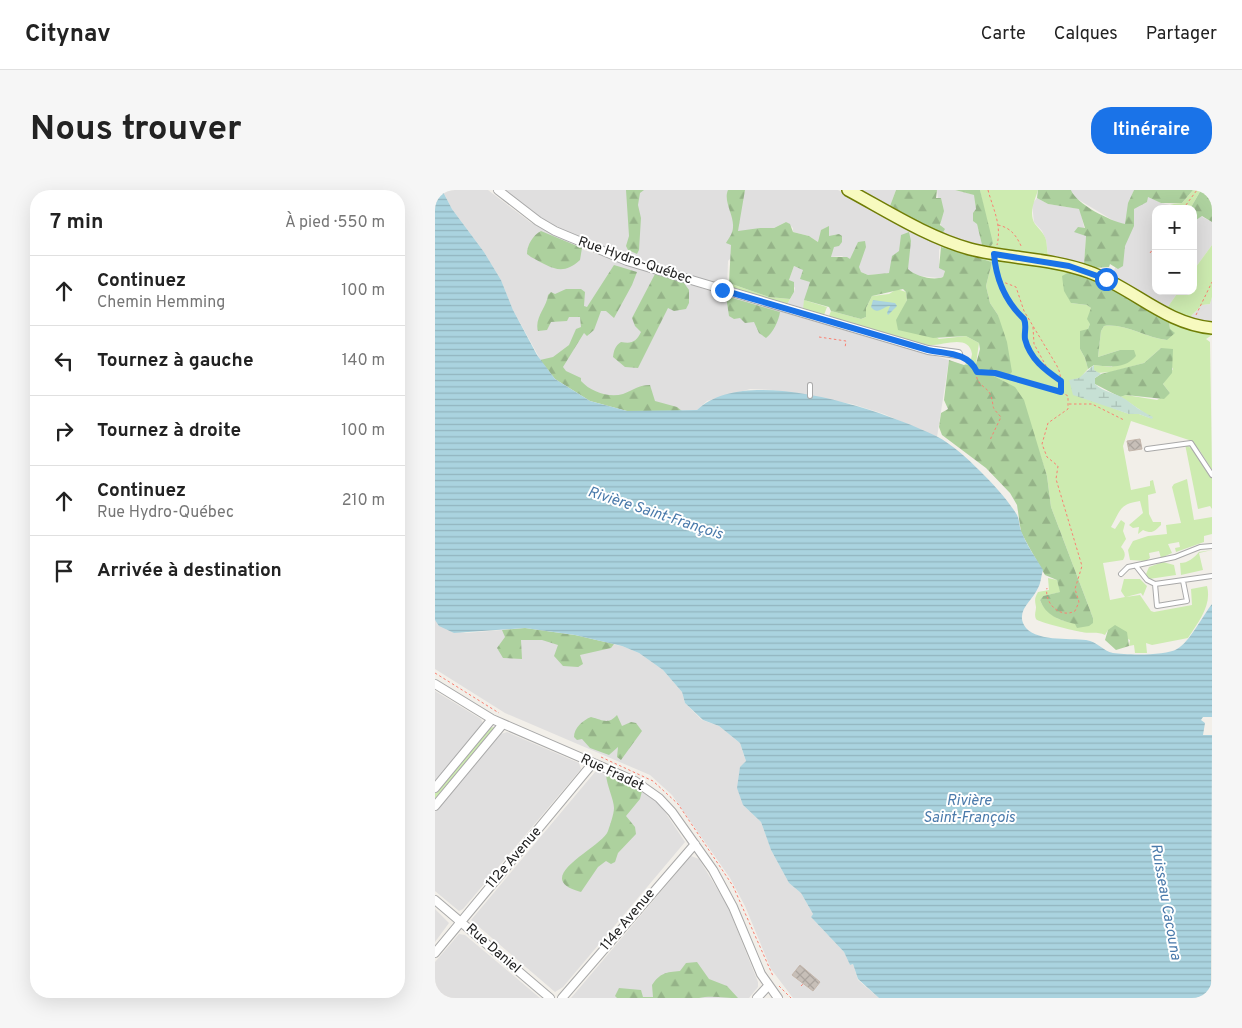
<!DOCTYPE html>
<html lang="fr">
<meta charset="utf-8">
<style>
:root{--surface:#fff;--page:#f6f6f6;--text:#222;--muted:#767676;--line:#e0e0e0;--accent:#1a73e8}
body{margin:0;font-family:Overpass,sans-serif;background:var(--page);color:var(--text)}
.controls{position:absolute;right:15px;top:15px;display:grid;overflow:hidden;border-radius:10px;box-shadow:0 5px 20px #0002}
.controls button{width:45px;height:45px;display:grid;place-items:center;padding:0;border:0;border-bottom:1px solid var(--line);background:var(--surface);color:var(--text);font:25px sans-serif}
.stop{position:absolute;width:15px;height:15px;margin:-11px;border:4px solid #1a73e8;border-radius:50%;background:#fff}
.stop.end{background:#1a73e8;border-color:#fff;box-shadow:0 1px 5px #0008}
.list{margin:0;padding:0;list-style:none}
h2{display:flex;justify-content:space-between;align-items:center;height:65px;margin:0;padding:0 20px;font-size:21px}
h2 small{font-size:16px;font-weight:400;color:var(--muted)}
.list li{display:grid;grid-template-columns:32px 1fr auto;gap:15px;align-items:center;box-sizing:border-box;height:70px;padding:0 20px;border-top:1px solid var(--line)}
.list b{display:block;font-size:19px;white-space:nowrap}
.list p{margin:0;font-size:16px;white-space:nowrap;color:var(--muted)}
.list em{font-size:16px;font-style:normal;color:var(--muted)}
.icon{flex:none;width:28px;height:28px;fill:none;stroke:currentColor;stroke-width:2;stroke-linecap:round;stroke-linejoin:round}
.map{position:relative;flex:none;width:777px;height:808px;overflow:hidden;border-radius:20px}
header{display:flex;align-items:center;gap:30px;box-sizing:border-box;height:70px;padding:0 25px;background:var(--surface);border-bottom:1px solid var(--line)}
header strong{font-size:24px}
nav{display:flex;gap:28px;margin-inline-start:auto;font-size:18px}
.intro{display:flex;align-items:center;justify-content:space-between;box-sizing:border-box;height:120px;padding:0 30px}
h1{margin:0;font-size:35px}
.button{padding:12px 22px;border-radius:20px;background:var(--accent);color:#fff;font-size:18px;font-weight:700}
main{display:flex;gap:30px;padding:0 30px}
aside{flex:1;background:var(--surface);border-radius:20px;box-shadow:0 5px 20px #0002}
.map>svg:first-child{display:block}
.residential{fill:#e0dfdf}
.grass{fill:#cdebb0}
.forest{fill:url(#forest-firs)}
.wetland{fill:url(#wetland-marsh)}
.water{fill:url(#water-rules)}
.building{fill:url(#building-cross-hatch);stroke:#c4b6ab}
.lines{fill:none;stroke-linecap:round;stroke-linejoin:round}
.lane-casing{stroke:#a9a9a9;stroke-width:6}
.street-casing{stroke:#a9a9a9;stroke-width:10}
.secondary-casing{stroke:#707d05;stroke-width:14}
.path{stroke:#fa8072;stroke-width:1;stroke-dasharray:2.5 2.5;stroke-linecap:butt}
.lane{stroke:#fff;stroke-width:4}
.street{stroke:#fff;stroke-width:8}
.secondary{stroke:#f7fabf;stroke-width:11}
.route{stroke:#1a73e8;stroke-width:6}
.labels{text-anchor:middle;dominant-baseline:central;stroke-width:4;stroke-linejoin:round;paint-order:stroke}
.street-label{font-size:14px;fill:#222;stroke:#fff}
.water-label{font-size:15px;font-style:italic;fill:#4a7aab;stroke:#fff}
</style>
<header>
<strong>Citynav</strong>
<nav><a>Carte</a><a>Calques</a><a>Partager</a></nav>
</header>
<div class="intro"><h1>Nous trouver</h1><a class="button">Itinéraire</a></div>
<main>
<aside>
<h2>7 min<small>À pied · 550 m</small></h2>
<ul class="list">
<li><svg class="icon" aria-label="ahead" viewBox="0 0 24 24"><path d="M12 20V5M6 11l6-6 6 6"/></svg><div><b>Continuez</b><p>Chemin Hemming</p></div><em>100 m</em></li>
<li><svg class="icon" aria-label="left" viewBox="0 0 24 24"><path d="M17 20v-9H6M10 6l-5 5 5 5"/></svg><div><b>Tournez à gauche</b></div><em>140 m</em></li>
<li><svg class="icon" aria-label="right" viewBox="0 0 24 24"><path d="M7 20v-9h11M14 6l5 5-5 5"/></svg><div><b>Tournez à droite</b></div><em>100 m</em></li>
<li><svg class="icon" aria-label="ahead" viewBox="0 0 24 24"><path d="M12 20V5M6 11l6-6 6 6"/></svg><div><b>Continuez</b><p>Rue Hydro-Québec</p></div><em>210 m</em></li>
<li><svg class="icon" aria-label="arrive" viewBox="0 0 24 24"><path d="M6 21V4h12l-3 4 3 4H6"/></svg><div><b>Arrivée à destination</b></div></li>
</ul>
</aside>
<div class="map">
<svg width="777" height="808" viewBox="0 0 777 808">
<defs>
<pattern id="forest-firs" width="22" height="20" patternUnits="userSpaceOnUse" patternTransform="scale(1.25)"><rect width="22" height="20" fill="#add19e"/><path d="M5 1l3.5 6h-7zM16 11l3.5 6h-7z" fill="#95b388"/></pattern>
<pattern id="wetland-marsh" width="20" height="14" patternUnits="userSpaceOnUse" patternTransform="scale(1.25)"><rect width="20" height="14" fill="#c6e0d4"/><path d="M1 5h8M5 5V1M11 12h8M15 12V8" fill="none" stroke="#aac0b6"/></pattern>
<pattern id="water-rules" width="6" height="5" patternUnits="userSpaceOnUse" patternTransform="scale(1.25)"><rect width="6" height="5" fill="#aad3df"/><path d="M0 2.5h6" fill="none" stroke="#92b5bf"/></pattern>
<pattern id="building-cross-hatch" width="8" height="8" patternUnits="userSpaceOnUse" patternTransform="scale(1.25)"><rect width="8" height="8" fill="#c7bfb8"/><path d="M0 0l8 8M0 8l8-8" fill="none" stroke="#aba49e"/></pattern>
</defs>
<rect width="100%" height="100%" fill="#f2efe9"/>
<path class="residential" d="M7,0H53L95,32L149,60L291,106L514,170L502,247L449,224L417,214L338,200L315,199L272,211L262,220L192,221L110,178L78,120L66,90L49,62L17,19Z
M69,0H403L507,55L504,60V73L510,81L508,87L504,88L454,83L433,85L426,82L407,66L396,67L398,57L383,52L374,46L358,42V38L351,32L339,38H325L293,71L292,98L177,62L125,39L103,26Z
M426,0H461L455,16Z
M502,0H520L540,5L542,34L547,55L507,44Z
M636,0H699L694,13L713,6L726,13L752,19H721V101H744L732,118L677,86L688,57L679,31L639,7Z
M602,8L613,14L645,19L651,46L649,74L613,66L611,50L607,41L599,32L597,14Z
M758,22L777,32V55L758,81Z
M359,76L381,83L368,119L352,115L359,102L360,98L354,90Z
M777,107V134L754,128L767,115L775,114Z
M0,430L12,440L31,443L90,438L187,456L204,463L228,480L247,502L250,513L267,530L284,536L305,553L311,571L308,576V615L326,632L336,660L354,693L366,703L378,724L376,727L409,762L415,775L418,774L423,790L444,808H358L336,779L310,716L295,688L237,605L215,585L70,523L0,479Z
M0,501L46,529L48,534L0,592Z
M72,542L144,573L146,579L28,719L24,721L0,701V622L66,544Z
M160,582H165L213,605L226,616L250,652L128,797L120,802L36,730Z
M256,666L264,669L292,715L323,792V797L314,808H136Z
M0,719L14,733L0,752Z
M24,744L30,745L105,808H0V772Z"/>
<path class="grass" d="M545,0H603C600,10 593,23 600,34C604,39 609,43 611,50C612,55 612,61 613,66L547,55L556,56Z
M758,0H766L755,19L735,14L747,13Z
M507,55L636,81V113L652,115L656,118L655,134L645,159L650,168L653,179L644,189L643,205L694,224H704L715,228C713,225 690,209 685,207L691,205L722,210L735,203L728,194L738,179L726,158L709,173L676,182L662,183L659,180V175L677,177L685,160L663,167L666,141L669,136C690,133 711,148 732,150L735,139L734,132L747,138L777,145L771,149L775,152L777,280L765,261L754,250L696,231L688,256L696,300L715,296V291L718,290L721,303L713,305L714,324L718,332H726V335C719,342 717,344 708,340L703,344L704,337L698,338L694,335L708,323L705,311C685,314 686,319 676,337L680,339L686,330L690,333L688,341L691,349L686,357C690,361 691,365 688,370L668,373L675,410L690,407L686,401L689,389H705L712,396L708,406L706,403L691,407L705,405L716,421L719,422L757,415L756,399L772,396C777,415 764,431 753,448L717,455L711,453L712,463H700L699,455L694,456L695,450L673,440L670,445C662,441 656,444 647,442C640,441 603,432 601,429C599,425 601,421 601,417C600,410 599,409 603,402L614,400L613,388L622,390L626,402L608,406L605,410C607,416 611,419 615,423C629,435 641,433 658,428L616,317L612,286L601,252L570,192L557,185L559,181L574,185L563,125L555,113L551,96L557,72L506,57Z
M777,55V107L775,114L767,115L754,128L732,118L744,101H758V81Z
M294,93L334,107L355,109L352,115L292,98Z
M462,99L471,102L472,110L466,123L504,149L531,146L544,153L541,174L529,175L536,169L537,164C534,143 508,156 494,155C465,151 423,135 394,126L396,121L426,129L431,127V118L437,106L454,104Z
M369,110L392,117L389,125L368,119Z
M750,254L760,261L777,288V319L775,316L763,319Z
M752,289L759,330L777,327V344L769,346V352L741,362L740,358L745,357L744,352L733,354L737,363L726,368L724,361L714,363L715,368L711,371L695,370L693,360L698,351L713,346L732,344L731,335L746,333L737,297L739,294Z
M777,360L764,363L768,380L746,385L745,373C753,373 759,368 764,362Z
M728,372L739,375L741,385L714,389L711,384L714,377Z
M59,537L60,538L0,611V603L55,538Z"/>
<path class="forest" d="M191,0H209L205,3L203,15L206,28L204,60L202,64L193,60L191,56L194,46Z
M293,0H310L303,41L325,38H339L351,32L355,34L358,42L374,46L383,52L386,40L394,36V46L404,44L407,46V52L404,56L399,57L396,67H412L415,69L423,52L430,51L431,57L424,77L426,82L433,85L454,83L457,66L464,61L466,45L474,42L476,51L473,79C480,86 498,91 508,87L510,81L504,78L506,57L557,72L551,96L555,113L563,125L572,152L577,182L574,185L559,181L557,185L580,197L589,210L612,286L616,317L658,428V433L654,436L642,438L640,434C624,430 611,426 605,410L608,406L625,402L622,390L610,385L594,357L586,342L582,315L575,303L551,278L507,245L504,237L506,223L513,219L509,210L514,170L529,175L541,174L545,159L544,153L531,146L498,148L463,140L461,130L472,110L471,102L468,99L437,106L431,118V127L426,129L396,121L394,117L369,110L375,92L365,89L368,80L359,76L354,90L359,92V102L355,109L334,107L294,93L296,55L291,53C294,48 298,43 298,37C299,25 288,11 293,0Z
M461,0H502L501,8H506L509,21L505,35L510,39L507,44L455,16Z
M520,0H545L558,53L556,56L547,55L542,34L538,31V23L541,19L539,5Z
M603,0H636C641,14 675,31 690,34L693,13L699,0H758L747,13H726L713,7L712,12L699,19V36L690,56L688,76L683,79L675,74L674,77L659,78L649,74L651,46L639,42L643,37L650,38L644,19L613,14L602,8Z
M766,0H777V32L767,26L758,32V19H755Z
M106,41L147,58L145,70C127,87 115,77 96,67L92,64C92,55 98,45 106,41Z
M179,75L202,82L197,95L179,128L171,121H166L159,140L152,146L149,143L128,177L131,181L146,188V191C156,202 174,208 188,204C198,200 204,195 215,195L220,211L242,217L247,221H192L155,211L120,189L105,170L118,167L134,155L141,139L146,137L145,127H134L132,131L116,132L112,140L103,141C99,128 112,117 113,105L116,102L120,104L131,99H146L150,102L149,116L152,117Z
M636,81L682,101L734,132L735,139L740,143L732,150C711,148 690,133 669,136L666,141L663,167L685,160H699L701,166C690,179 675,177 659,175L653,179L650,168L645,159V141L653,139L655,134L652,129L656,118L652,115L636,113L629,101L627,86Z
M220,84L249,93L254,100V113L251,119L239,121L233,118L203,178L190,177L178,167C179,160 180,156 186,152C197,154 201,152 206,142L200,136L197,128Z
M291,106L345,122C344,130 338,143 331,148L324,143L319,132L310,133L305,128L299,129L294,126Z
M726,158L738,159L737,183L728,194L735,203L729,209L691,205L685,207L660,194V188L666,184L709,173Z
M680,435L692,442L694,456L681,460L670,450L673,440Z
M90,438L140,445L179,454L176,458L145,465L148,474L143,477L128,476L119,466L123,455L107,450H86L87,469L68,468L62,458L70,447L67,440Z
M182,525L187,536L196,532L201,533L207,541L186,570L182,567L183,557L174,565L155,558L147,549L142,550L139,547C139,538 148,530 156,527C168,530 173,535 182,525Z
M171,585L207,601L205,609L191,626L200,637L201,644L183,663L180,672L176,674L171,671L163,677L146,702C93,688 167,658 173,641C175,635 179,624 179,618C179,610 172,596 171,585Z
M262,772L274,789L292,796L303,808C291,808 275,805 264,808H182L180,806L184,798L206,800L208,807H218L217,795C225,783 231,782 245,781L251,773Z"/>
<path class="wetland" d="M659,175V180L666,184L660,188V194C668,202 681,203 690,209C701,217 704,220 718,227L717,229L704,224H694L638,205L634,190L644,188Z"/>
<path class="water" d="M0,0H7L17,19L49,62L66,90L78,120L102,165L120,189L155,211L192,221L262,220C311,173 447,220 501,246C517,254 533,269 545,281C558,294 573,310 582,325C585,331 584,338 587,343C592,356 601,368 608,380C606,386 606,393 603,398C598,410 581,420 589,435C598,452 635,448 651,450C663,452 668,461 678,463C691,465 731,466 742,459C755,452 768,425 777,414V527H768L766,530L770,533L768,545H777L776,808H444L423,789L418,774L415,775L409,762L376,727L378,724L366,703L354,693L336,660L326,632L308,615L302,598L305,577L311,571L305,553L284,536L268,530L250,513L247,502L228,480L204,463L187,456L140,445L90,438L19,443L4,436L0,430Z
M438,110L460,113L462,116L453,125L452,123L455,116C448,116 443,126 436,117Z"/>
<path class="building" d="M705,249L707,259L694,261L692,251Z
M365,775L385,792L378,801L357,785Z"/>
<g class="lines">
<defs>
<path id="lane" d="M375,195V206
M712,259L756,253L777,285
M701,376L712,390L720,394L777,386
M686,384L693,377L740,367L765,357L777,356
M720,394L722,416L752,411L748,391"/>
<path id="street" d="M63,0L103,31L120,41L192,71L493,160L523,164
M0,494L57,529L200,591L224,608L237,622L278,680L298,717L326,784L343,808
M0,598L57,529
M0,616L68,534
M0,710L115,808
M0,763L158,573
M127,808L260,654
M322,808L333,796"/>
<path id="secondary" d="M413,0C452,21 492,47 535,59C574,69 616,68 654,82C697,97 730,134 777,138"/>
</defs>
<use href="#lane" class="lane-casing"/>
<use href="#street" class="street-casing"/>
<use href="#secondary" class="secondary-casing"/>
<path class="path" d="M553,0C558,19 567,35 562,55
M748,19L762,0
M563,35C577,38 582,47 587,58
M715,63L721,55
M560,73L563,90L581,97L589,121L622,176L625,183L626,202
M565,93L579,119L589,129C592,136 589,142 590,149C594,169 610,180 626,191
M761,125L777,92
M598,137L599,154L616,185
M384,147L411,151L410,158
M530,169L538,175L542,182L560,183L626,202L633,206V219L613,233L607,254L612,267L623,276L621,289L647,376L640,399L644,412L640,421C625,429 609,413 612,398
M542,182C539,195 553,196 556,206C560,220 555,215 566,227L555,250
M634,214H657L689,230
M0,483L64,523
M166,567L218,591L243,614L298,696L338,786
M344,796L356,808
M366,796L369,793"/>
<use href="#lane" class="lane"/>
<use href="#street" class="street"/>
<use href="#secondary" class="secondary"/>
</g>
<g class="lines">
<path class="route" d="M287,100L493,160C512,164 533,162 542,182L560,183L626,202V191C610,180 595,169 590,149C589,142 592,136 589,129C571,112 561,89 559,64L634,76L671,89"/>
</g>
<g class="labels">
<g class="street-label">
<text transform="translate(200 71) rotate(19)">Rue Hydro-Québec</text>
<text transform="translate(177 583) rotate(25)">Rue Fradet</text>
<text transform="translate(79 668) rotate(-49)">112e Avenue</text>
<text transform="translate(193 730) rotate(-50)">114e Avenue</text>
<text transform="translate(58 759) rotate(41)">Rue Daniel</text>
</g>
<g class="water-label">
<text transform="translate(220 324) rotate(18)">Rivière Saint-François</text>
<text x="534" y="611">Rivière<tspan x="534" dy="17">Saint-François</tspan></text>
<text transform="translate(730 712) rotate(80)">Ruisseau Cacouna</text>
</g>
</g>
</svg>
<div class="controls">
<button>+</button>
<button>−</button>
</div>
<div class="stop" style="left:671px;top:89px"></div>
<div class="stop end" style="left:287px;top:100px"></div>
</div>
</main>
